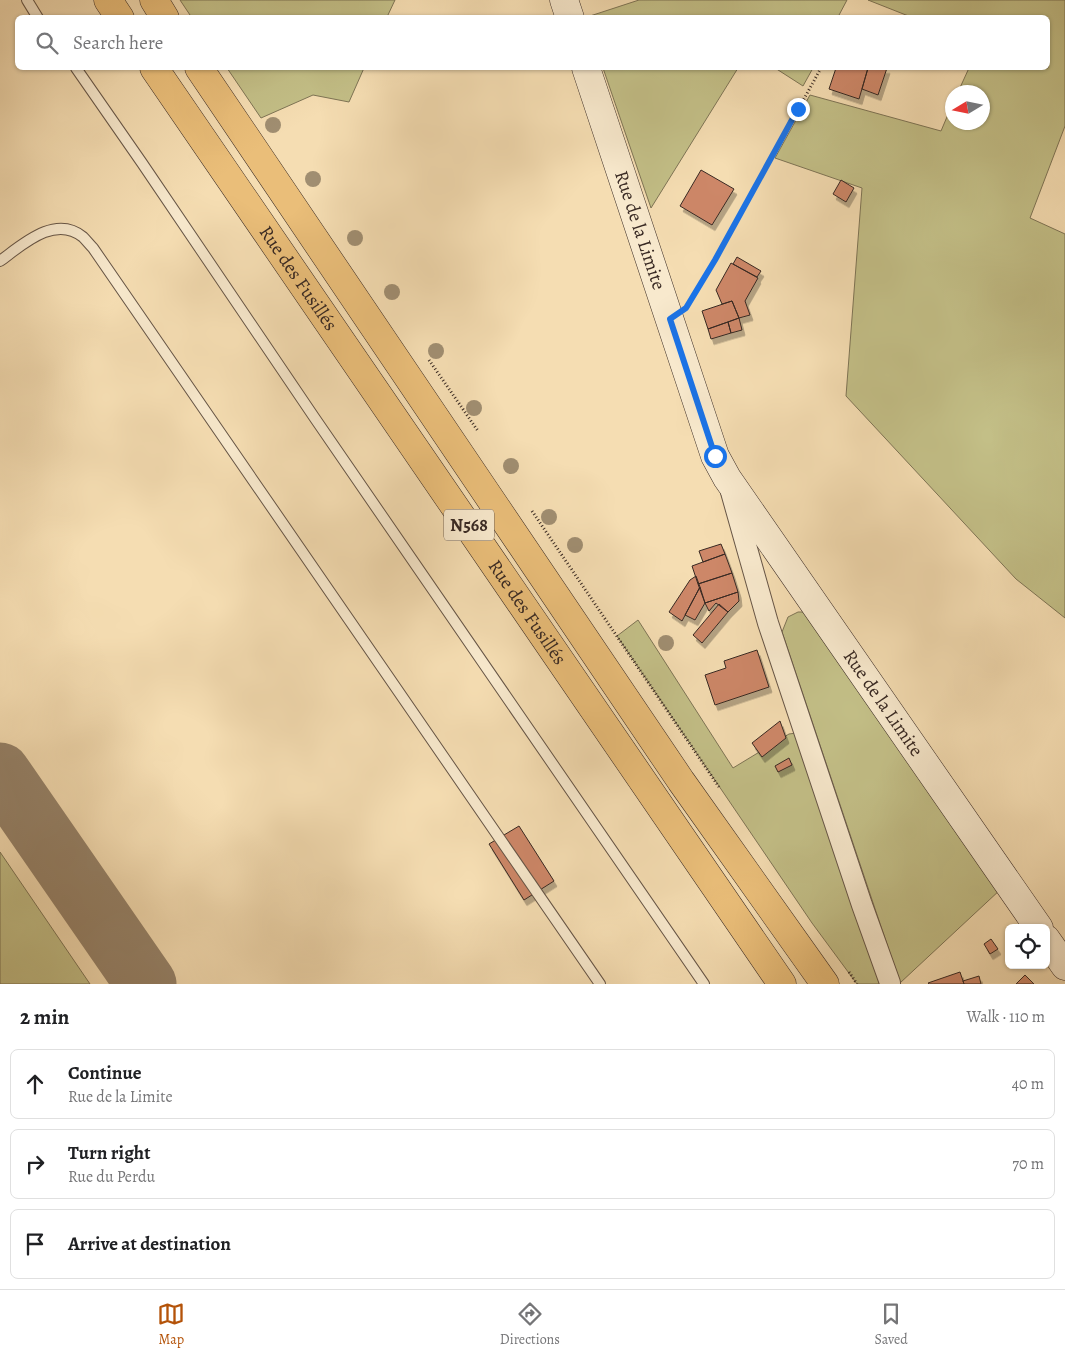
<!DOCTYPE html>
<meta charset="utf-8">
<style>
:root{--surface:#fff;--page:#f6f6f6;--text:#202124;--muted:#757577;--line:#e0e0e0;--accent:#b45309}
body{margin:0;font-family:Alegreya,serif;background:var(--page);color:var(--text)}
.controls{position:absolute;right:15px;bottom:15px;display:grid;overflow:hidden;border-radius:8px;box-shadow:0 1px 4px #0004}
.controls button{width:45px;height:45px;display:grid;place-items:center;padding:0;border:0;border-bottom:1px solid var(--line);background:var(--surface);color:var(--text);font:25px sans-serif}
.compass{position:absolute;left:945px;top:85px;width:45px;height:45px;border-radius:50%;background:var(--surface);box-shadow:0 1px 4px #0004;rotate:260deg}
.stop{position:absolute;width:15px;height:15px;margin:-11px;border:4px solid #1a73e8;border-radius:50%;background:#fff}
.stop.end{background:#1a73e8;border-color:#fff;box-shadow:0 1px 5px #0008}
.list{margin:0;padding:0;list-style:none}
h2{display:flex;justify-content:space-between;align-items:center;height:65px;margin:0;padding:0 20px;font-size:21px}
h2 small{font-size:16px;font-weight:400;color:var(--muted)}
.list li{display:grid;grid-template-columns:32px 1fr auto;gap:15px;align-items:center;box-sizing:border-box;height:70px;margin:0 10px 10px;padding:0 10px;border:1px solid var(--line);border-radius:8px}
.list b{display:block;font-size:19px;white-space:nowrap}
.list p{margin:0;font-size:16px;white-space:nowrap;color:var(--muted)}
.list em{font-size:16px;font-style:normal;color:var(--muted)}
.icon{flex:none;width:28px;height:28px;fill:none;stroke:currentColor;stroke-width:2;stroke-linecap:round;stroke-linejoin:round}
.map{position:relative;flex:none;width:1065px;height:984px;overflow:hidden}
.search{position:absolute;background:var(--surface);box-shadow:0 1px 4px #0004;left:15px;right:15px;top:15px;height:55px;display:flex;align-items:center;gap:12px;box-sizing:border-box;padding:0 18px;border-radius:8px;color:var(--muted);font-size:19px}
.sheet{height:305px;background:var(--surface)}
nav{display:flex;justify-content:space-around;align-items:center;box-sizing:border-box;height:70px;border-top:1px solid var(--line);background:var(--surface);font-size:14px;color:var(--muted)}
nav a{display:grid;justify-items:center;gap:2px}
nav .on{color:var(--accent)}
.map>svg:first-child{display:block}
.green{fill:#c3bf87;stroke:#7e7455}
.lines{fill:none;stroke-linecap:round;stroke-linejoin:round}
.taxiway{stroke:#96836a;stroke-width:61}
.building{fill:#cd8768;stroke:#382923;filter:url(#shadow)}
.lane-casing{stroke:#675647;stroke-width:12}
.street-casing{stroke:#675647;stroke-width:22}
.secondary-casing{stroke:#382923;stroke-width:29}
.highway-casing{stroke:#382923;stroke-width:29}
.path{stroke:#382923;stroke-width:3;stroke-dasharray:1 2.5;stroke-linecap:butt}
.lane{stroke:#f8e9cd;stroke-width:10}
.street{stroke:#f8e9cd;stroke-width:20}
.secondary{stroke:#f8e9cd;stroke-width:28}
.highway{stroke:#eabe79;stroke-width:28}
.tree{fill:#a08e71}
.route{stroke:#1a73e8;stroke-width:6}
.labels{text-anchor:middle;dominant-baseline:central;stroke-width:4;stroke-linejoin:round;paint-order:stroke}
.shield{fill:#f8e9cd;stroke:#726356;stroke-width:1}
.shield-label{font-size:18px;font-weight:bold;fill:#382923}
.street-label{font-size:19px;fill:#382923;stroke:#f8e9cd}
</style>
<div class="map">
<svg width="1065" height="984" viewBox="0 0 1065 984">
<defs>
<filter id="shadow"><feDropShadow dx="3" dy="5.5" stdDeviation="0" flood-color="#0004"/></filter>
</defs>
<rect width="100%" height="100%" fill="#f5ddb2"/>
<filter id="stains"><feTurbulence type="fractalNoise" baseFrequency=".004" numOctaves="4"/><feColorMatrix values="0 0 0 0 .2 0 0 0 0 .09 0 0 0 0 .02 0 0 0 .5 -.17"/></filter>
<radialGradient id="worn" r=".72"><stop offset=".6" stop-color="#630" stop-opacity="0"/><stop offset="1" stop-color="#630" stop-opacity=".3"/></radialGradient>
<path class="green" d="M180,0H395L387,17L192,18Z
M639,0H847L838,17H587Z
M868,0H1065V126L1030,218L1065,234V618L1016,579L846,396L862,188L775,158L810,95L941,131L952,105V122H982V92H958L969,68H1048V18L911,17Z
M227,68H364L349,102L313,95L261,118Z
M603,68H738L651,208Z
M775,68H813L803,86Z
M798,612H813L1001,889L900,983L782,632L788,617Z
M638,620L733,768L789,734L804,732L890,984H857L812,923L617,636Z
M0,852L90,984H0Z"/>
<g class="lines">
<path class="taxiway" d="M0,773L146,984"/>
</g>
<path class="building" d="M836,68H868L859,99L829,89Z
M868,68H887L878,95L862,89Z
M701,170L734,189L712,225L680,206Z
M841,180L854,188L846,202L833,194Z
M737,257L761,271L757,277L733,264Z
M731,263L758,278L745,301L750,315L739,318L732,301L722,304L716,290Z
M732,301L739,318L708,329L702,311Z
M739,318L742,330L731,333L728,322Z
M728,322L731,333L711,339L708,329Z
M721,544L725,554L703,562L699,551Z
M725,554L732,573L698,584L692,566Z
M732,573L738,592L705,603L698,584Z
M696,576L700,587L682,621L669,612L690,580Z
M700,587L705,603L695,620L685,615Z
M738,592L739,601L728,612L716,603L709,611L705,603Z
M719,604L728,612L702,643L693,635Z
M757,650L769,687L715,705L705,675L726,668L724,661Z
M780,721L786,738L762,757L752,743Z
M789,758L792,765L778,772L775,766Z
M519,826L554,881L524,900L489,844Z
M991,939L998,949L990,954L984,944Z
M960,972L964,984H929L928,983Z
M1025,975L1034,984H1016Z
M979,976L981,984H964L963,981Z"/>
<g class="lines">
<defs>
<path id="lane" d="M27,0L38,18
M76,68L142,163L314,417L704,984
M0,261C22,245 55,214 83,237C86,240 90,245 93,248L600,984"/>
<path id="street" d="M731,492L768,623L862,905L890,983"/>
<g id="secondary">
<path d="M564,0L570,18"/>
<path id="s1" d="M586,68L715,456L727,478L1039,928"/>
<path d="M1046,939L1065,966"/>
</g>
<g id="highway">
<path d="M108,0L120,18"/>
<path d="M154,0L165,18"/>
<path id="s2" d="M154,68L782,984"/>
<path d="M199,68L681,781L825,984"/>
</g>
</defs>
<use href="#lane" class="lane-casing"/>
<use href="#street" class="street-casing"/>
<use href="#secondary" class="secondary-casing"/>
<use href="#highway" class="highway-casing"/>
<path class="path" d="M691,301L715,260L821,68
M429,360L478,431
M532,511L719,787
M849,972L857,984"/>
<use href="#lane" class="lane"/>
<use href="#street" class="street"/>
<use href="#secondary" class="secondary"/>
<use href="#highway" class="highway"/>
</g>
<g class="tree">
<circle cx="273" cy="125" r="8"/>
<circle cx="313" cy="179" r="8"/>
<circle cx="355" cy="238" r="8"/>
<circle cx="392" cy="292" r="8"/>
<circle cx="436" cy="351" r="8"/>
<circle cx="474" cy="408" r="8"/>
<circle cx="511" cy="466" r="8"/>
<circle cx="549" cy="517" r="8"/>
<circle cx="575" cy="545" r="8"/>
<circle cx="666" cy="643" r="8"/>
</g>
<g class="lines">
<path class="route" d="M715,456L670,319L686,308L715,260L798,109"/>
</g>
<g class="labels">
<rect class="shield" x="444" y="509.5" width="50" height="31" rx="4"/>
<g class="shield-label">
<text x="469" y="525">N568</text>
</g>
<g class="street-label">
<text stroke="none"><textPath href="#s1" startOffset="171">Rue de la Limite</textPath></text>
<text stroke="none"><textPath href="#s2" startOffset="255">Rue des Fusillés</textPath></text>
<text stroke="none"><textPath href="#s2" startOffset="660">Rue des Fusillés</textPath></text>
<text stroke="none"><textPath href="#s1" startOffset="708">Rue de la Limite</textPath></text>
</g>
</g>
<rect width="100%" height="100%" filter="url(#stains)"/>
<rect width="100%" height="100%" fill="url(#worn)"/>
</svg>
<div class="controls">
<button><svg class="icon" aria-label="locate" viewBox="0 0 24 24"><circle cx="12" cy="12" r="6"/><path d="M12 2v4M12 18v4M2 12h4M18 12h4"/></svg></button>
</div>
<svg class="compass" viewBox="-18 -18 36 36"><path d="M0-13l5 13h-10z" fill="#e53935"/><path d="M0 13l5-13h-10z" fill="#757577"/></svg>
<div class="stop" style="left:715px;top:456px"></div>
<div class="stop end" style="left:798px;top:109px"></div>
<div class="search"><svg class="icon" aria-label="search" viewBox="0 0 24 24"><circle cx="10" cy="10" r="6"/><path d="M15 15l6 6"/></svg>Search here</div>
</div>
<section class="sheet">
<h2>2 min<small>Walk · 110 m</small></h2>
<ul class="list">
<li><svg class="icon" aria-label="ahead" viewBox="0 0 24 24"><path d="M12 20V5M6 11l6-6 6 6"/></svg><div><b>Continue</b><p>Rue de la Limite</p></div><em>40 m</em></li>
<li><svg class="icon" aria-label="right" viewBox="0 0 24 24"><path d="M7 20v-9h11M14 6l5 5-5 5"/></svg><div><b>Turn right</b><p>Rue du Perdu</p></div><em>70 m</em></li>
<li><svg class="icon" aria-label="arrive" viewBox="0 0 24 24"><path d="M6 21V4h12l-3 4 3 4H6"/></svg><div><b>Arrive at destination</b></div></li>
</ul>
</section>
<nav>
<a class="on"><svg class="icon" aria-label="map" viewBox="0 0 24 24"><path d="M3 6l6-2 6 2 6-2v14l-6 2-6-2-6 2zM9 4v14M15 6v14"/></svg>Map</a>
<a><svg class="icon" aria-label="directions" viewBox="0 0 24 24"><path d="M12 3l9 9-9 9-9-9zM9 14v-3h6M13 9l2 2-2 2"/></svg>Directions</a>
<a><svg class="icon" aria-label="saved" viewBox="0 0 24 24"><path d="M7 4h10v16l-5-4-5 4z"/></svg>Saved</a>
</nav>
